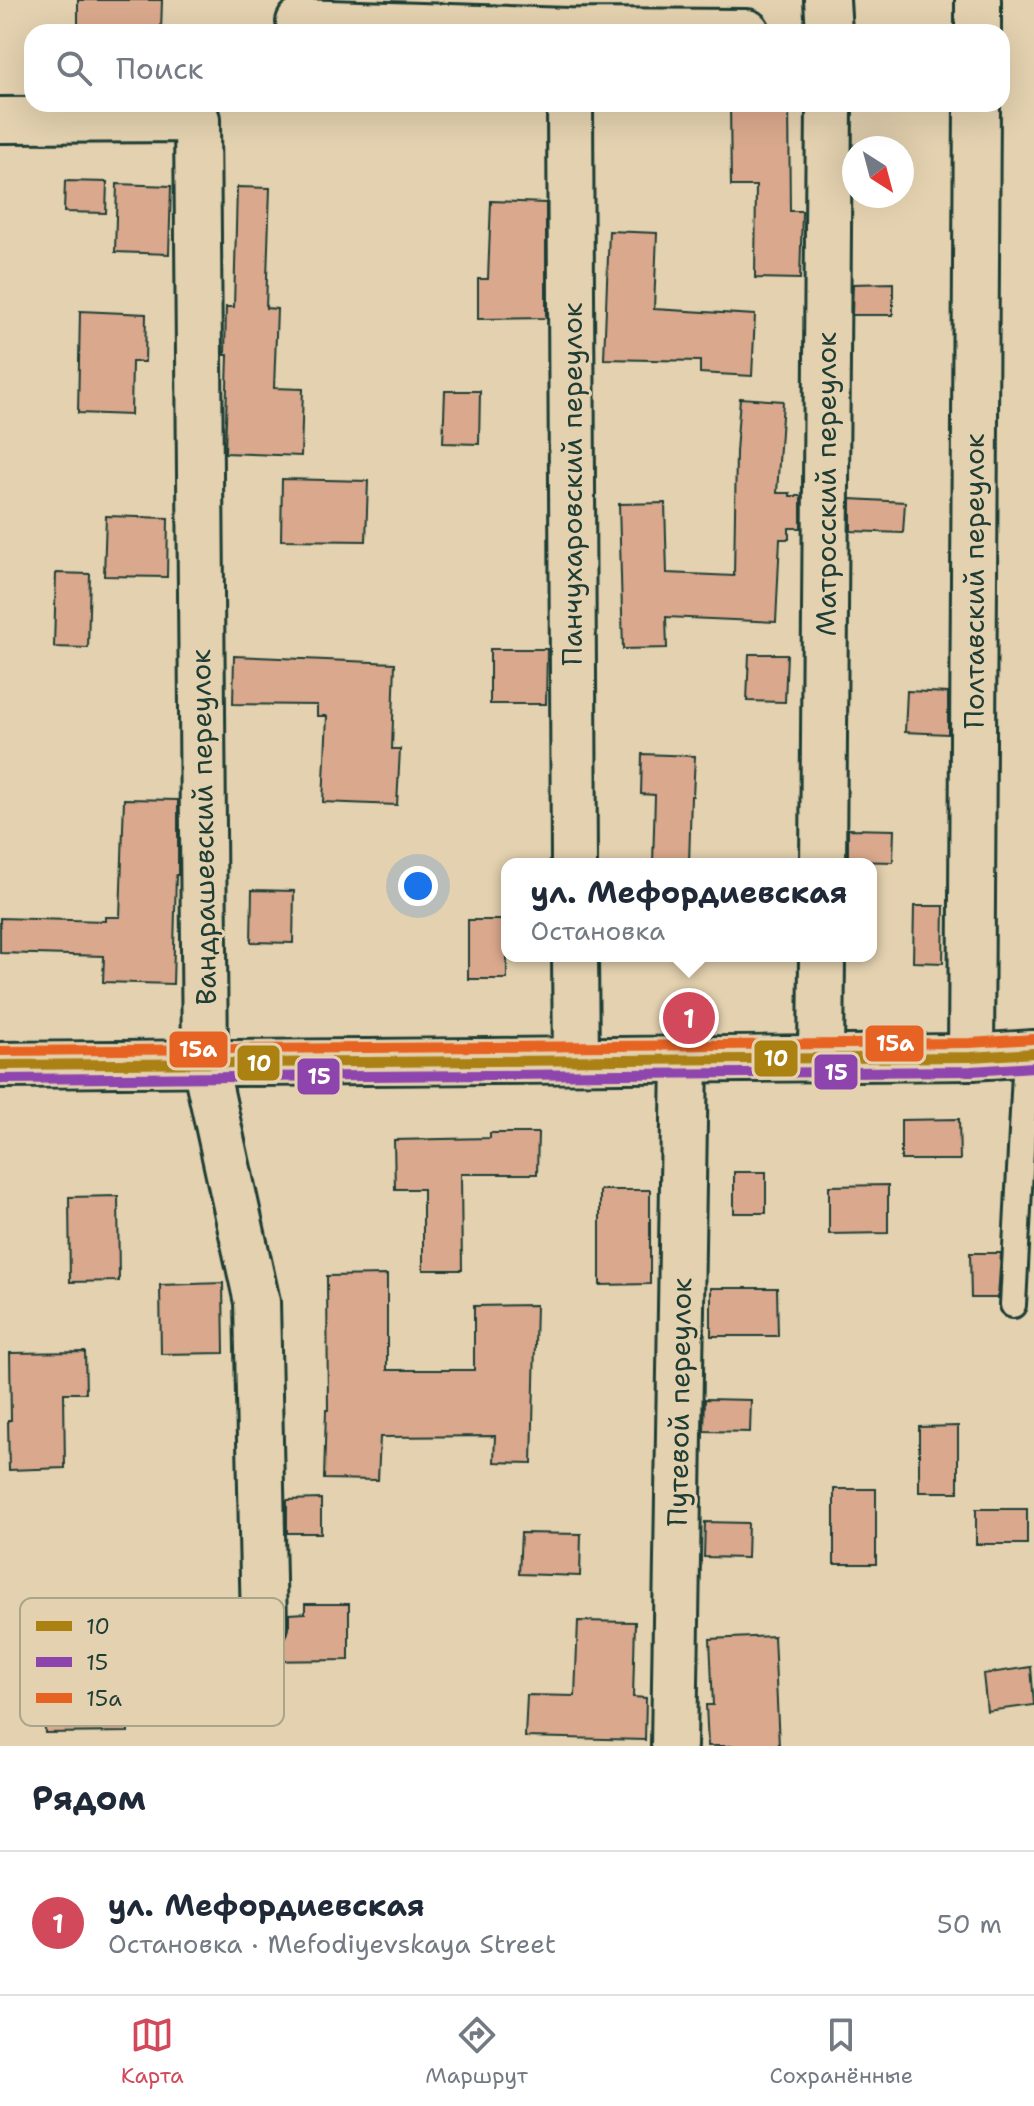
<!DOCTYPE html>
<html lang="ru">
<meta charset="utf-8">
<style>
:root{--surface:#fff;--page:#f2f2f3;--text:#1f2937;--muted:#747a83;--line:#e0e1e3;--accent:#d1495b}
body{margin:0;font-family:"Shantell Sans",sans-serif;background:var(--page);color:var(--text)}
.compass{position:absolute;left:842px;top:136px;width:72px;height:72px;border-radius:50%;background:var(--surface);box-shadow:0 8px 32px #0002;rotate:144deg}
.you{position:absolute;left:418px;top:886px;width:28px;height:28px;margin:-20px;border:6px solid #fff;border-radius:50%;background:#1a73e8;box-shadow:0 0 0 12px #1a73e833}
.badge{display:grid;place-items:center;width:52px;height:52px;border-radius:50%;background:var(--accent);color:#fff;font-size:26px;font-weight:700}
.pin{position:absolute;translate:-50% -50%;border:4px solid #fff;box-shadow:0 2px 8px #0006}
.popup{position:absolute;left:501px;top:858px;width:376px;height:104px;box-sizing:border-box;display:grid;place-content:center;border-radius:16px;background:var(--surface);filter:drop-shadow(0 2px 6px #0005);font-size:26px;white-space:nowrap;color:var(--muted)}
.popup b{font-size:30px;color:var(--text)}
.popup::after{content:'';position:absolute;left:50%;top:100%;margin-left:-16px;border:16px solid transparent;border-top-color:var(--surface)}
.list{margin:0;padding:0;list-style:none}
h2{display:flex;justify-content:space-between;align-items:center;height:104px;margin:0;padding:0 32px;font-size:34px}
h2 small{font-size:26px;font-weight:400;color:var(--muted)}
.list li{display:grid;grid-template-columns:52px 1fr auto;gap:24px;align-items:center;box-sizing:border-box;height:144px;padding:0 32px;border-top:2px solid var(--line)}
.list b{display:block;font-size:30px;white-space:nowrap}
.list p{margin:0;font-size:26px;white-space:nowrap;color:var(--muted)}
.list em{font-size:26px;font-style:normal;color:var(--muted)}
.icon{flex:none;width:44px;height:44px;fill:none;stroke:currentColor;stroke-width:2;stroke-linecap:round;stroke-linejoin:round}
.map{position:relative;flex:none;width:1034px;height:1746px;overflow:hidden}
.search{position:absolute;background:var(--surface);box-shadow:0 8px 32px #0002;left:24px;right:24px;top:24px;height:88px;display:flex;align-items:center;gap:20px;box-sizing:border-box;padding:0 28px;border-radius:24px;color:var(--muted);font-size:30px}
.sheet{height:248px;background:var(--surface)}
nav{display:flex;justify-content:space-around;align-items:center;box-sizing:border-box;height:112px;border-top:2px solid var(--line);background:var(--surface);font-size:22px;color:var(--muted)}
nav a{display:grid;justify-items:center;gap:4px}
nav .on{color:var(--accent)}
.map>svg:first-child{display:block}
.building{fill:#daa98d;stroke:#1f3d34;stroke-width:2}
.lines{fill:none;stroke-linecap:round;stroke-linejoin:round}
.lane-casing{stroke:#1f3d34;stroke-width:30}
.street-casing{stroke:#1f3d34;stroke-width:50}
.primary-casing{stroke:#1f3d34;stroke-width:50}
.lane{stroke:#e3d1af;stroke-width:24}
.street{stroke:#e3d1af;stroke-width:44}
.primary{stroke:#e3d1af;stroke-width:44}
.bus-1-casing{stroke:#e3d1af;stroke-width:16}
.bus-2-casing{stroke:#e3d1af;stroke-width:16}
.bus-3-casing{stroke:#e3d1af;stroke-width:16}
.bus-1{stroke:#ab8112;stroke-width:10}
.bus-2{stroke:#8e44ad;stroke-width:10}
.bus-3{stroke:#e76323;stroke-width:10}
.labels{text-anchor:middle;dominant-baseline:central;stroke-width:6;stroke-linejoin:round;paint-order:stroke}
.street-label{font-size:28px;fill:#1f3d34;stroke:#e3d1af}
.key{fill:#e3d1af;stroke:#a8a58a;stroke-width:2}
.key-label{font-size:22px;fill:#1f3d34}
.line-badge{stroke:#e3d1af;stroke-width:3}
.badge-label{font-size:22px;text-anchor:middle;font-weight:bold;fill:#fff}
</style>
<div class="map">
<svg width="1034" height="1746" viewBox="0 0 1034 1746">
<rect width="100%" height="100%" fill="#e3d1af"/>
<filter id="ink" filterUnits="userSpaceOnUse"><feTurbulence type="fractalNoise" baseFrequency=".0125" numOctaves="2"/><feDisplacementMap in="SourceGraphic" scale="16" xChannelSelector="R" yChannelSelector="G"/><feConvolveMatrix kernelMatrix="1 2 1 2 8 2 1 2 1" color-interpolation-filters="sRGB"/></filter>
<g filter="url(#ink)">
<path class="building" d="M78,0H162L161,32H78Z
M730,104H789L790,211H802L800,279L755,278L756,186H731Z
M65,181L107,182L106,213L64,212Z
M117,184L171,186L169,254L115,252Z
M237,187L270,188L266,308L277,309L274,388L303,389L301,456L225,453L228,355H225L226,307H234Z
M491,201L546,203V318L478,319V279H488Z
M609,231L657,233L654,309L755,315L752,376L700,373V361L604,359Z
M893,283V315H852L853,284Z
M80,311L146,314L145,362H132L131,415L78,413Z
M445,391H480L479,444L443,443Z
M740,398L783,401L777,493H790V496H801V528H789V539H780L776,622L666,617L667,648L623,649L619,504L665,503L667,573L734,576L736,452Z
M282,479L368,481L366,541L281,540Z
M851,499L905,502L903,533L851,531Z
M106,516L168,518L167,577L104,576Z
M56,573L90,574L88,648L54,647Z
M490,649H547L546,704H490Z
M749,654H787L785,702L747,701Z
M234,656L395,663L392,749H400L397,805L323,802L327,716H317V705L233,704Z
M907,691L948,693V734L905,732Z
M642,754L695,756L693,796H691L689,864H653L655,795L641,794Z
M124,799L178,800V875H176L173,984L103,982L104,956L0,953V918L105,921V917H120Z
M848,829L894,830L893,862L848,861Z
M252,890L294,891L293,943L251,942Z
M914,906H944L943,963L913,962Z
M468,920H507V979H468Z
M959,1119L960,1160H901V1120Z
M490,1133H538L537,1174H461L462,1270H423V1189H395L394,1140L490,1138Z
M734,1172H766V1213H734Z
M888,1185V1233L829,1234V1186Z
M600,1190H650V1284L600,1285Z
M118,1196L119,1281L70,1282L69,1197Z
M970,1253H1001L998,1298H971Z
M387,1275V1370H474V1306L536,1305L532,1463L494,1462L495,1436L380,1437L378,1480L324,1479L326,1410H328L327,1276Z
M223,1283L224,1353L161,1354L160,1285Z
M711,1288H777L778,1336H711Z
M85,1352L86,1393H64L65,1468L9,1470L8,1420H11L10,1353Z
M705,1399L751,1400L750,1432L704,1431Z
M958,1426V1492H919V1427Z
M834,1489H876V1564H834Z
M321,1499V1533H287V1500Z
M976,1509H1027V1544H976Z
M705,1522L748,1523L747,1558L704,1557Z
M521,1533L581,1534L580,1576L519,1574Z
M305,1604H349V1660L251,1661V1676L204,1677L202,1616L239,1615V1626L243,1639L253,1647L265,1650L276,1647L285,1638L289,1625V1614L305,1613Z
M578,1621L635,1622L633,1697L646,1698L645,1740L525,1737L527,1695L575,1696Z
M774,1636L779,1746H708L706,1705H713L710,1639Z
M1031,1667L1034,1705L987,1711L983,1674Z
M127,1696L128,1732L45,1733L44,1698Z"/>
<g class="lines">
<defs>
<path id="lane" d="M1013,1305L1026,1054"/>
<path id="street" d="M827,0L829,32
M299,22L569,31L747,32
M978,32V0
M570,104L574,864
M0,120L197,119L205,1065L257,1302L264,1625
M823,864L829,104
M575,956L576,1060
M971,1057L977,104
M821,1059L822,956
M674,1746L685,1059"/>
<path id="primary" d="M0,1065L971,1057L1034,1053"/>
</defs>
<use href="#lane" class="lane-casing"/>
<use href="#street" class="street-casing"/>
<use href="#primary" class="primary-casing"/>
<use href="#lane" class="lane"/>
<use href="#street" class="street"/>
<use href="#primary" class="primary"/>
<defs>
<path id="bus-1" d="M0,1065L971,1057L1034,1053"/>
<path id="bus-2" d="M0,1079L971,1071L1034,1067"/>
<path id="bus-3" d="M0,1051L970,1043L1033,1039"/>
</defs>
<use href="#bus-1" class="bus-1-casing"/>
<use href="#bus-2" class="bus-2-casing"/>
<use href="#bus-3" class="bus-3-casing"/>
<use href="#bus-1" class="bus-1"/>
<use href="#bus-2" class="bus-2"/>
<use href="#bus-3" class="bus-3"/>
</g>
</g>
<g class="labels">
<g class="street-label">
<text transform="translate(572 484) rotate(-90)">Панчухаровский переулок</text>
<text transform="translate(826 484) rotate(-90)">Матросский переулок</text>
<text transform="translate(974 581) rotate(-90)">Полтавский переулок</text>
<text transform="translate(203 827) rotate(-91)">Вандрашевский переулок</text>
<text transform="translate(679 1402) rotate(-89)">Путевой переулок</text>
</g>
</g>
<rect x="20" y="1598" width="264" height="128" rx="12" class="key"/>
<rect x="36" y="1621" width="36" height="10" fill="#ab8112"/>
<rect x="36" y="1657" width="36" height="10" fill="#8e44ad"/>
<rect x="36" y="1693" width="36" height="10" fill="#e76323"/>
<g class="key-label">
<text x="86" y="1634">10</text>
<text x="86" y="1670">15</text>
<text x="86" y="1706">15а</text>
</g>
<g class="line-badge">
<rect x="864" y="1024" width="61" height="39" rx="8" fill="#e76323"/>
<rect x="168" y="1030" width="61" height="39" rx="8" fill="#e76323"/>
<rect x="753" y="1039" width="46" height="39" rx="8" fill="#ab8112"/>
<rect x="236" y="1044" width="45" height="38" rx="8" fill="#ab8112"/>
<rect x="813" y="1053" width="46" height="38" rx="8" fill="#8e44ad"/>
<rect x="296" y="1057" width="45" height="39" rx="8" fill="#8e44ad"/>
</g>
<g class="badge-label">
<text x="895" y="1051">15а</text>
<text x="198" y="1057">15а</text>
<text x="776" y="1066">10</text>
<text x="259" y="1071">10</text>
<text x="836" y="1080">15</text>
<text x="319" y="1084">15</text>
</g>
</svg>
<svg class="compass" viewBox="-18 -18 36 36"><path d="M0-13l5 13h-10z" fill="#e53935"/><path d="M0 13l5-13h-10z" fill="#747a83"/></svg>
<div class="you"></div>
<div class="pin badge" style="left:689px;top:1018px">1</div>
<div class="popup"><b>ул. Мефордиевская</b>Остановка</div>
<div class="search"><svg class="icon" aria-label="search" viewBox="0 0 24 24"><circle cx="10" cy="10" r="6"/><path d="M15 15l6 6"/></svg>Поиск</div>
</div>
<section class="sheet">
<h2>Рядом<small></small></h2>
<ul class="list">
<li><span class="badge">1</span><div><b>ул. Мефордиевская</b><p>Остановка · Mefodiyevskaya Street</p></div><em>50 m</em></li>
</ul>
</section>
<nav>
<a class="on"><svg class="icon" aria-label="map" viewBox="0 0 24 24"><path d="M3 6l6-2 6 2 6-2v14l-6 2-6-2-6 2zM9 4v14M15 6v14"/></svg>Карта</a>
<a><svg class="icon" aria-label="directions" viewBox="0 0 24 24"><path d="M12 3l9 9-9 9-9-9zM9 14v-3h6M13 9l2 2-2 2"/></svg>Маршрут</a>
<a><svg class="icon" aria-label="saved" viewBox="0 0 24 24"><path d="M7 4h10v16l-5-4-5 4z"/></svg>Сохранённые</a>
</nav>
